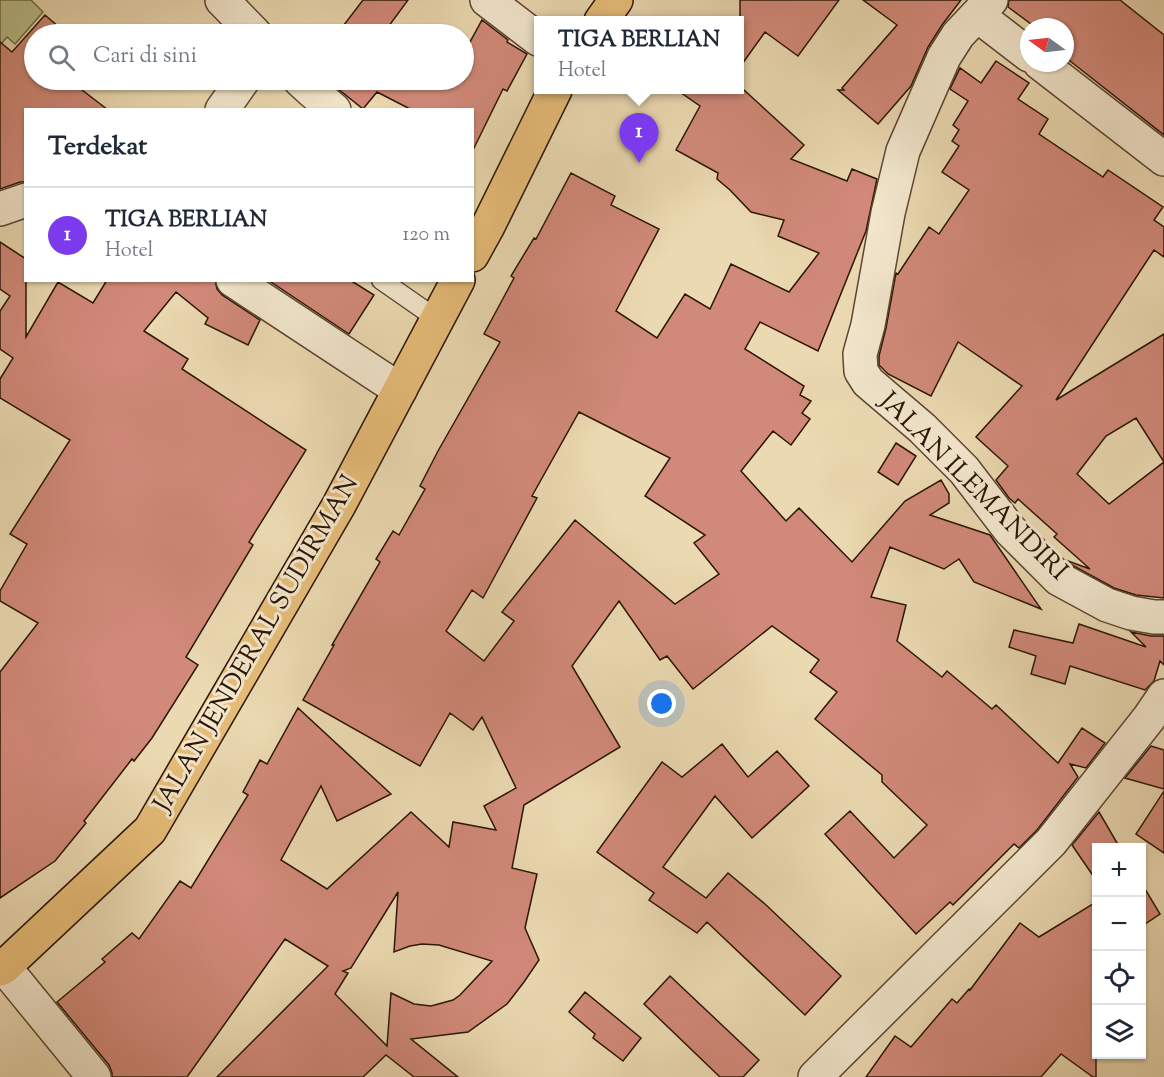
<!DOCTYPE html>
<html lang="id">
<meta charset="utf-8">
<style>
:root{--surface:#fff;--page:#f6f6f7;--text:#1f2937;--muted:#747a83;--line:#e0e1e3;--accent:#7c3aed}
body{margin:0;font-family:"Sorts Mill Goudy",serif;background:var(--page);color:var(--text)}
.controls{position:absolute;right:18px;bottom:18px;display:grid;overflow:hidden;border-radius:0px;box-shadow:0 2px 4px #0004}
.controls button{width:54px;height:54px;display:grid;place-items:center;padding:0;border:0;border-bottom:2px solid var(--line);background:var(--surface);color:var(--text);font:30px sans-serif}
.compass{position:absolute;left:1020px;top:18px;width:54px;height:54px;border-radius:50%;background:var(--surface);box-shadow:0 2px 4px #0004;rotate:285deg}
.you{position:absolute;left:662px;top:704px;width:21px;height:21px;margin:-15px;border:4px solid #fff;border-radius:50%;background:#1a73e8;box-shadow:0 0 0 9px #1a73e833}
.badge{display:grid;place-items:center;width:39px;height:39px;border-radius:50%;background:var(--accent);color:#fff;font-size:20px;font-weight:700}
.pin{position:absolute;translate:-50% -50px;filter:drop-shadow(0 2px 3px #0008)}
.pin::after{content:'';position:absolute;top:32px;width:21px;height:18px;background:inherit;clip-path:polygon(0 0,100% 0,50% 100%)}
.popup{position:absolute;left:534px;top:16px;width:210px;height:78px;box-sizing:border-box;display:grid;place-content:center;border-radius:0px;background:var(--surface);filter:drop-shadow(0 2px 4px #0005);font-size:20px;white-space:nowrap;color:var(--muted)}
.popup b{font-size:22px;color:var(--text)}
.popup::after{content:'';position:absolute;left:50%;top:100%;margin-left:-12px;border:12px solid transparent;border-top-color:var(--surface)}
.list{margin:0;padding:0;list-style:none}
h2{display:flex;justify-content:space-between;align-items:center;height:78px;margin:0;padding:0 24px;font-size:26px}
h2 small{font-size:20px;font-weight:400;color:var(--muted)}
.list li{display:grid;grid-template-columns:39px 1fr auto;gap:18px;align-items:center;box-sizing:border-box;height:96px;padding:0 24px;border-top:2px solid var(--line)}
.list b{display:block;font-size:22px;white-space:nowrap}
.list p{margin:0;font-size:20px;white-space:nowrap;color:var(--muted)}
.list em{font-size:20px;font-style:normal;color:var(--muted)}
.icon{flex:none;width:33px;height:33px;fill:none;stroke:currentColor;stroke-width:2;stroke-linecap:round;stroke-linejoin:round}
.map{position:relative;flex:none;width:1164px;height:1077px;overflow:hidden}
.search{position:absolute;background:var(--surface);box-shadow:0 2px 4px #0004;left:24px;top:24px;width:450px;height:66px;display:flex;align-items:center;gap:15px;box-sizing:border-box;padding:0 21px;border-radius:33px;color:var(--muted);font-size:22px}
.panel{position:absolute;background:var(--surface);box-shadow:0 2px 4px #0004;left:24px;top:108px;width:450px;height:174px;border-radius:0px}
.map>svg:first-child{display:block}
.green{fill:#b9bf8a;stroke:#726a48;stroke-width:1.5}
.building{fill:#d18979;stroke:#2b1506;stroke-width:1.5;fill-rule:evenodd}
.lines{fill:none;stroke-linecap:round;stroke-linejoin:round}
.service-casing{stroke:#5b4631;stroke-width:21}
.minor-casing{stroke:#5b4631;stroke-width:36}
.primary-casing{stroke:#2b1506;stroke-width:36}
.service{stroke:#f2e6cc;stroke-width:18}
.minor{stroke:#f2e6cc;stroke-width:33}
.primary{stroke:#e6bc78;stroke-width:33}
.labels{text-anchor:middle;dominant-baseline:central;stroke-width:6;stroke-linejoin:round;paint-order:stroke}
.street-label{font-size:26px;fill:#2b1506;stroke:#f2e6cc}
</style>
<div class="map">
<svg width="1164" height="1077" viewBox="0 0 1164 1077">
<rect width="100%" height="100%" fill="#ebd9b1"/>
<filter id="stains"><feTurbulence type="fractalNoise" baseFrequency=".00333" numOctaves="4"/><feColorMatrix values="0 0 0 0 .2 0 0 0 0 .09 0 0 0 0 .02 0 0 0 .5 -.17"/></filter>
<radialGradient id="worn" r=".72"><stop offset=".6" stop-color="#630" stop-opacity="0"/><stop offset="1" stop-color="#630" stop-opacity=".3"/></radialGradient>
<path class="green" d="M0,0H31L43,12L15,44L7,37L0,45Z"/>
<path class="building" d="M363,0H408L383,34H337Z
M740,0H839L798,56L765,32L740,67Z
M863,0H961L942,25L928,47L911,86L878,124L838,90H844L842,88L897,25Z
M1009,0H1120L1164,35V135L1065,57V27H1035L1008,7Z
M45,15L67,34H34V80H69L108,110H26V182H20L0,189V42L12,52Z
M482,20L508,40L507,42L527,54L507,91L503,89L472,152V110H412L377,92L363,109L327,80H464V53Z
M996,61L1029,83L1018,99L1048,119L1039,134L1103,177L1108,170L1163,207L1154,220L1164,227V257L1154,250L1056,400L1164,334V462L1136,418L1106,436L1077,474L1109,504L1164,462V598L1136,595L1114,588L1070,564L1068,561L1090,569L1054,537L1057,534L1018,499L1015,503L1009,498L996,480L1008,466L976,437L1022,386L958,342L931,396L888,374L879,365V356L886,328L896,273L898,274L929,227L939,234L969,190L942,172L959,146L952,141L959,130L953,125L968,101L950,89L960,68L981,83Z
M677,90H744L804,145L791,159L847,181L852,169L877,179L866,231L818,351L760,322L745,349L804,386L800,395L811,401L802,413L810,419L791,445L773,431L741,471L786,521L799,508L852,562L905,501L941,480L949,494V503L930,515L990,535L1041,609L974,582L959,559L944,569L890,547L871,597L906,605L897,641L942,677L947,671L992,709L996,705L1058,763L1082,728L1105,743L1086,768L1070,764L1078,777L1037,830L1019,848L1014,844L953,905L950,902L916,934L825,834L850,811L894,858L927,825L882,782V775L815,719L837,692L810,672L819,660L772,626L693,689L667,656L660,660L619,601L572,666L620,747L524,805L512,868L537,874L525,928L539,960L524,982L507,1004L468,1032L411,1039L458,1077H414L386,1055L363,1077H217L328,966L285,939L187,1077H112V1073L109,1065L57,1002L105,962L102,959L132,933L139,939L180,881L191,888L248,795L243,792L260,760L267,764L298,708L391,794L337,821L321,786L281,860L327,889L411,812L449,847L453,822L496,830L484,806L516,788L482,717L473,730L450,713L420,766L303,700L334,645H332L380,562L376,559L393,531L399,535L425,489L420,486L438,451L500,342L484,334L514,278L511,276L534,238L536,239L571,173L615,196L611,205L659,229L616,311L657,338L685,294L710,309L731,264L789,292L819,253L778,236L784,220L751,212L730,190L717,179L718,173L676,150L700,106ZM579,412L670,458L645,496L705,535L694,543L719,574L675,604L575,520L502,612L514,621L484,661L446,631L472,590L483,598L537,498L532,496ZM398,892L394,952L410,946L422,944L439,945L492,961L460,995L453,1000L431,1006L414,1004L391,993L387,1046L335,994L348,973L343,971L351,968Z
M0,242L26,259V337L58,282L93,303L107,280H215L217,289L222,295L260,320L248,345L205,324L208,318L176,292L144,331L188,359L182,369L306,450L249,542L253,545L186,657L198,665L152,738L134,761L132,759L84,821L86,823L55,861L0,898V672L38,623L0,601V591L27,544L10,534L70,440L0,398V379L13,358L0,349V311L10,296L0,289Z
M268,280H350L374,295L349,334Z
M896,443L916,456L898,485L878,472Z
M1079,624L1146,647L1131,632L1151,636H1164V665L1160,661L1154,681L1145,690L1070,666L1065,684L1031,674L1036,656L1009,647L1014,630L1073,643Z
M722,744L748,777L777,751L809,786L752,838L715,796L663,867L706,898L728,873L765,904L841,976L805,1015L707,922L697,933L649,900L654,893L597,852L662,762L682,777Z
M1151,746L1164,750V789L1125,778Z
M1164,791V853L1136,834Z
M1099,812L1120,848H1096V880L1072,845Z
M1142,884L1160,914L1142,926Z
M1096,902V1077H1093L1061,1054L1041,1077H866L895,1036L911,1047L952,999L957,1003L969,989L970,990L1020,923L1039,937Z
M670,976L759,1060L743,1077H720L644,1004Z
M585,992L641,1038L623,1061L593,1038L595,1034L569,1012Z"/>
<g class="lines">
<defs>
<path id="service" d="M381,280L437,319"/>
<path id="minor" d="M222,0L255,34
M487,0L538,39
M991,0L958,35L944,57L903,151L888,213L868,325L860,354L861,371L868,382L922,428L964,470L1010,530L1059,579L1107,605L1131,613L1154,617H1164
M977,15L1029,55
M1040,63L1164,159
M300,80L312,91L334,110
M222,110L243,80
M0,209L26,200
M233,280L400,390
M4,967L94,1077
M815,1077L1051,842L1149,718L1164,696"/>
<path id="primary" d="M601,21L616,0
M472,255L488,226L555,90
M0,969L4,967L150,830L339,505L458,280"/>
</defs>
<use href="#service" class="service-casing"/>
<use href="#minor" class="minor-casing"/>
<use href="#primary" class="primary-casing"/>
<use href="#service" class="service"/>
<use href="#minor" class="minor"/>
<use href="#primary" class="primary"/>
</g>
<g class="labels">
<g class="street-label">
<text transform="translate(973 487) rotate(45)">JALAN ILEMANDIRI</text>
<text transform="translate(257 644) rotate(-60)">JALAN JENDERAL SUDIRMAN</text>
</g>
</g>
<rect width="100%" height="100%" filter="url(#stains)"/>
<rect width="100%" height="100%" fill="url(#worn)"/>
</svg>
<div class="controls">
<button>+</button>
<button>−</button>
<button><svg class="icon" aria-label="locate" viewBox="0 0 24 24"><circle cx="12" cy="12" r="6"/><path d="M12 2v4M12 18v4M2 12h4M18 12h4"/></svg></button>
<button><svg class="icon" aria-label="layers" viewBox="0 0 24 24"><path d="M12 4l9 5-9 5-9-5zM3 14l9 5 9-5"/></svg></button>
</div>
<svg class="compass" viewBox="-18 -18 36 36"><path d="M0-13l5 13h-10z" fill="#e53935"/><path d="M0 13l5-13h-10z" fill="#747a83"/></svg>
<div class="you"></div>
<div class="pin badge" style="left:639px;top:163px">1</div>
<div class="popup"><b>TIGA BERLIAN</b>Hotel</div>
<div class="search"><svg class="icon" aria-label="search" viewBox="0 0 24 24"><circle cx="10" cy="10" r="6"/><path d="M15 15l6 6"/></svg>Cari di sini</div>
<section class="panel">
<h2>Terdekat<small></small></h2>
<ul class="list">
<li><span class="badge">1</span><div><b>TIGA BERLIAN</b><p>Hotel</p></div><em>120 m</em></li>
</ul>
</section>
</div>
